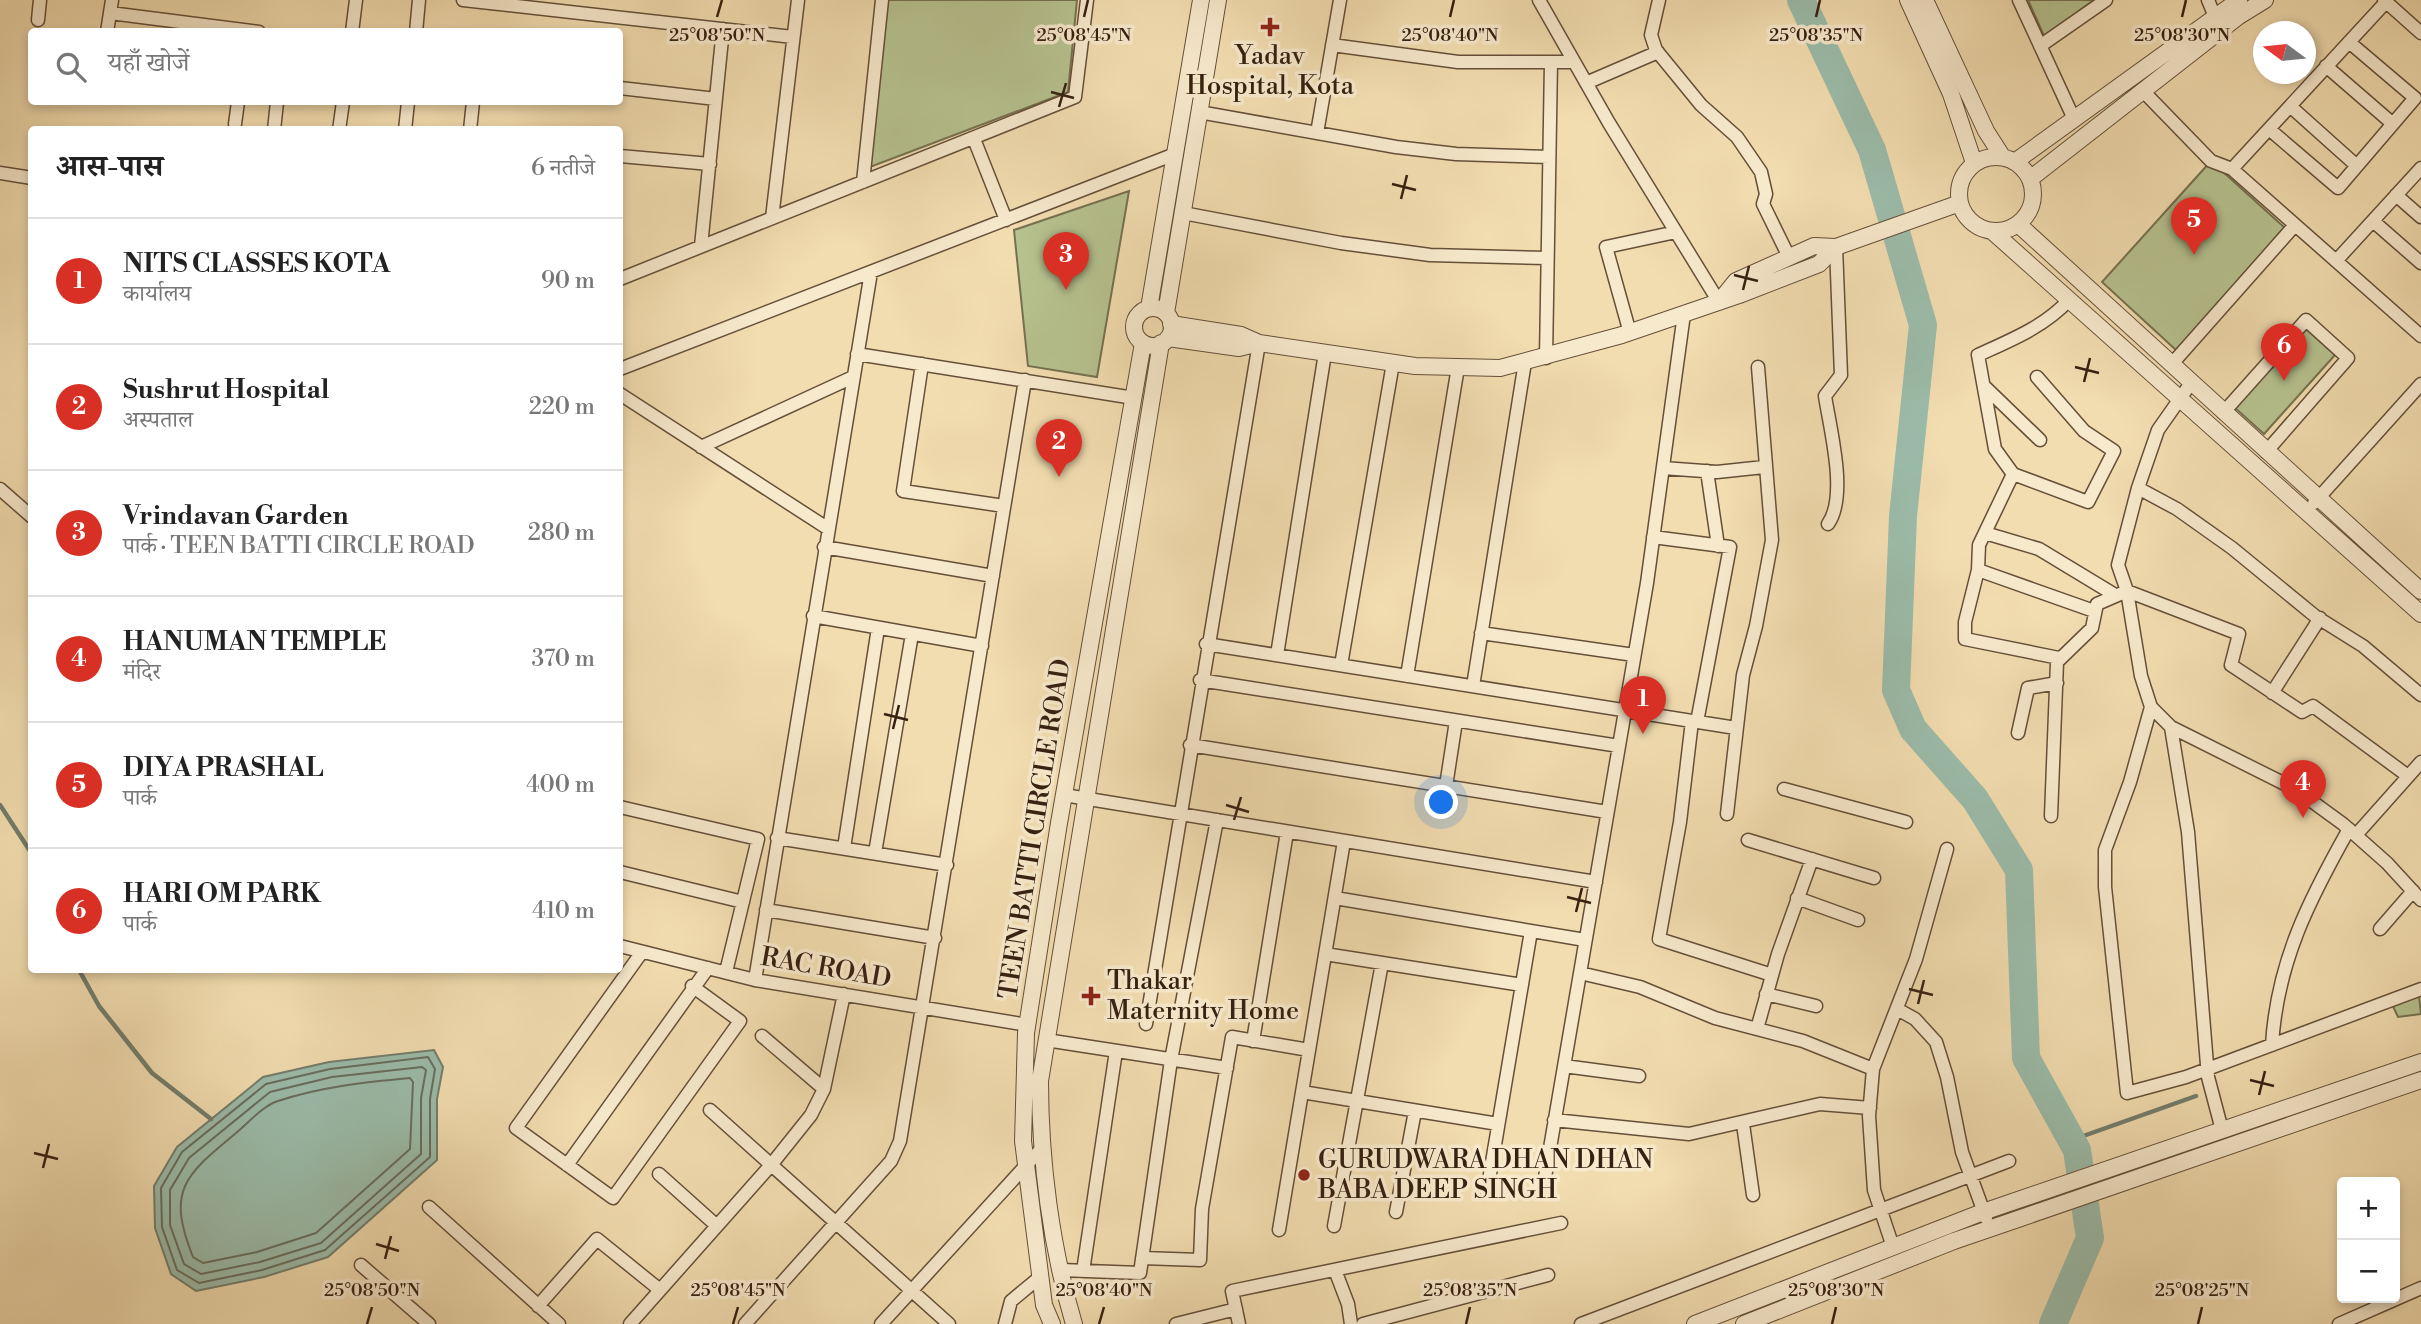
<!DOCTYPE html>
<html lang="hi">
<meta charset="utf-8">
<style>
:root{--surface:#fff;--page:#f6f6f6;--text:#222;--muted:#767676;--line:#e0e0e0;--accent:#d93025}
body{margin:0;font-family:"Libre Bodoni","Noto Serif Devanagari",serif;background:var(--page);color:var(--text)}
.controls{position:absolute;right:21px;bottom:21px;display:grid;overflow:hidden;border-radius:7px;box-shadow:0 4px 10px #0003}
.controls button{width:63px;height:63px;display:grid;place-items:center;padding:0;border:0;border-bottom:2px solid var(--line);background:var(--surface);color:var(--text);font:35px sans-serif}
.compass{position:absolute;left:2253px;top:21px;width:63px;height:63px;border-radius:50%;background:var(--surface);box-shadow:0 4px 10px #0003;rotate:285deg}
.you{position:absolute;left:1442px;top:803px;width:24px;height:24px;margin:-18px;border:5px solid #fff;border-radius:50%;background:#1a73e8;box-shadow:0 0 0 10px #1a73e833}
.badge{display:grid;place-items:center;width:46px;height:46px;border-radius:50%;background:var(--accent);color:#fff;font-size:23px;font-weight:700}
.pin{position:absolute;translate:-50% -58px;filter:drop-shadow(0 2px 4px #0008)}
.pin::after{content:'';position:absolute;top:37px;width:24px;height:21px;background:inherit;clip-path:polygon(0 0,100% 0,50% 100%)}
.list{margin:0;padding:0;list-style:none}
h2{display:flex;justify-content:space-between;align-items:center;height:91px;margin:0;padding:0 28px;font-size:30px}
h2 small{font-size:23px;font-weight:400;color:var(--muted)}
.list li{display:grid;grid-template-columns:46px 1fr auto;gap:21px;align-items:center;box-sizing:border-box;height:126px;padding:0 28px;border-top:2px solid var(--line)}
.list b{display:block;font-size:26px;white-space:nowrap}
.list p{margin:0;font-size:23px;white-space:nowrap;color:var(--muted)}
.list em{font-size:23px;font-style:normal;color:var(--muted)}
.icon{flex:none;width:38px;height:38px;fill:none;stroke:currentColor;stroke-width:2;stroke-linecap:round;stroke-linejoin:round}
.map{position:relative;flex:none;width:2421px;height:1324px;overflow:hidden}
.search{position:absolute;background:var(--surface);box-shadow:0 4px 10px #0003;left:28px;top:28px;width:595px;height:77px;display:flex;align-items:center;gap:18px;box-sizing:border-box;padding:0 24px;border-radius:7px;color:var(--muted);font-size:26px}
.panel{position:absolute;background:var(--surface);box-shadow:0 4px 10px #0003;left:28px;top:126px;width:595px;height:847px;border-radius:7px}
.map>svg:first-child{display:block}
.green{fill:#b6c28f;stroke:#767150;stroke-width:2}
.water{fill:#9bbcaa;stroke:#737e6d;stroke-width:2}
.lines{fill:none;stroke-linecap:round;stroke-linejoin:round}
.shore{stroke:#686e5e;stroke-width:2}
.stream{stroke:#737e6d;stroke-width:4.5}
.river{stroke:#9bbcaa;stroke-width:28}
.minor-casing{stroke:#654f39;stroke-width:15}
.tertiary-casing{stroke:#654f39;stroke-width:18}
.minor{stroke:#f7e9cc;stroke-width:12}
.tertiary{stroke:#f7e9cc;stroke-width:16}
.ticks{fill:none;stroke:#362011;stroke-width:2.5}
.poi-dot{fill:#8f2418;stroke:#f7e9cc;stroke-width:2.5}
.labels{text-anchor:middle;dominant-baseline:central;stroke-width:7;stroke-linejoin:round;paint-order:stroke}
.poi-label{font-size:26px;fill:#362011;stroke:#f7e9cc;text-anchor:start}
.street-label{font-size:26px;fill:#362011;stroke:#f7e9cc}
.ticks-label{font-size:18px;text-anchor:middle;fill:#362011;stroke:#f7e9cc;stroke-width:7;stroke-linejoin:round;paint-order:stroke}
</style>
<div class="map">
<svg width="2421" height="1324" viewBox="0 0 2421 1324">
<rect width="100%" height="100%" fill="#f2ddb0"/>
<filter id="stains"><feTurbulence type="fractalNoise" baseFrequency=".00286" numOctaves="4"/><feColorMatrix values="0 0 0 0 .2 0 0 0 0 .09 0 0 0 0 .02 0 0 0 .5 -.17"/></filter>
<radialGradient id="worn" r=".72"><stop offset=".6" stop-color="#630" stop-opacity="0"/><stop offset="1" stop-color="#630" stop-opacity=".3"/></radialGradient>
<path class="green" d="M888,0H1077L1068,92L870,167Z
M2028,0H2094L2044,36Z
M2211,161L2285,228L2176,350L2102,282Z
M1129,191L1097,377L1028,366L1014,230Z
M2305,328L2335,355L2264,434L2234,407Z
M2419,996L2421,1014L2398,1017L2390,1000Z"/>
<path class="water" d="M434,1050L443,1067L437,1099V1160L328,1257L264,1277L196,1291L171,1274L155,1228L154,1186L177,1147L263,1077L329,1062Z"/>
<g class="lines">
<path class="shore" d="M428,1057L435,1069L430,1099V1157L325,1250L262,1270L199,1283L177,1270L162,1227L161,1188L182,1152L266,1084L330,1069Z
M422,1067L426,1070L421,1098V1154L321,1243L260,1262L201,1274L184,1264L170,1225V1190L189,1158L270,1092L332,1077Z
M410,1078L413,1082L410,1149L316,1233L257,1252L203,1263L193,1257C166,1190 185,1175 236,1133C248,1123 264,1105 278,1101C320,1087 366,1082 410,1078Z"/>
<path class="stream" d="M0,805L32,854
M79,970L99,1006L152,1073L211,1119
M2072,1140L2196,1096"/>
<path class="river" d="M1801,0L1872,150L1923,325L1903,516L1896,690L1913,729L1975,799L2019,870L2026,1058L2077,1150L2090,1238L2053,1324"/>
<defs>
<path id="minor" d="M463,0L793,37
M1539,0L1609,123L1719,302
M1659,0L1651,35L1656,50L1701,105L1737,137L1761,172L1766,194L1763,204L1789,257
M2019,0L2074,119
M2208,0L2215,17
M2384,0L2421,33
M110,13L259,32
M38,20L40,0
M107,32L112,0
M352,32L356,0
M416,32L419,0
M1332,45L1458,62H1574
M2040,46L2106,0
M2326,66L2393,124
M1586,83L1658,52
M620,88L716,99
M2143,91L2211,161L2232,169L2421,336
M2290,106L2357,166
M1199,112L1396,147L1456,154L1549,157
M235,124L238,102
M2269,129L2338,188L2415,98L2349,42
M274,130L277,102
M339,130L343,102
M405,130L408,102
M470,130L473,102
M1317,133L1340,0
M974,139L1006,220
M620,156L710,164
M2232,169L2386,2
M0,173L32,178
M863,182L882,0
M2396,195L2421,217
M1183,213L1341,243L1430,255L1547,258
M772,218L798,0
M2373,221L2421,263
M701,246L723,29
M2336,261L2421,168
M620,279L1075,97L1087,0
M1630,333L1606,247L1676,232
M857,354L1134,398
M1546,358L1551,62
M922,364L903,491L1004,506
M2171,365L2295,225
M620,369L1175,154
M2191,383L2158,430L2138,488L2118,565L2127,591L2141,676L2151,707L2171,727L2295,789L2343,824L2387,863L2421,900
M1984,386L2040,440
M620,394L827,528
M2223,413L2306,320L2348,358L2266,452
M701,447L853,377
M1663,468L1717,472L1764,467
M1707,471L1718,546
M2013,474L2088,502L2114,451L2084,431L2037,377
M2138,488L2177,509L2232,548L2315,616L2363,646L2421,695
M0,489L32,517
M2314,503L2421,384
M1828,524C1848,496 1830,429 1825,396L1841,375L1836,247
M1985,533L2039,549L2115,595
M1653,537L1730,547L1697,722
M824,547L993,576
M1978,570L2094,611
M813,616L982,646
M1481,633L1634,655
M1206,644L1736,728
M1277,655L1325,353
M2059,658L1965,639V622L1978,570L1979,545L2013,474L1995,449L1978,355C2011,340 2044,327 2069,300
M1341,665L1393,363
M1407,676L1458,367
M1200,680L1619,746
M1473,686L1525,362
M2272,693L2320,618
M2151,707L2130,782L2105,850V887L2127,1093L2186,1077L2421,989
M1692,721L1680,822L1659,939L1772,975
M2171,727L2188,832L2208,1077L2222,1130
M2018,733L2028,688L2057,683
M1190,745L1607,812
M1446,786L1456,721
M1784,789L1906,822
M1064,795L1596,882
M620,807L758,839L726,972
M1727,814L1743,675L1756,626L1772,540L1758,367
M2051,816L2057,662L2092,628L2097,604L2127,591L2239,634L2231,665L2302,712L2313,706L2408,776
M2356,835L2421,762
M777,838L947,865
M1748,840L1874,878
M844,848L878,628
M875,853L912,634
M620,872L743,902
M1335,898L1585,940
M1797,898L1858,920
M766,910L935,938
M2380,929L2413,891
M620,946L755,980L1028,1025
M642,952L516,1128L613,1198L740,1021L692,986
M1325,954L1522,985
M1580,973L1640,987L1715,1018L1803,1041L1873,1069
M755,980L871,272
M1766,994L1816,1006
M1897,1009L1915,1019L1936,1042L1947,1077L1962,1152L1986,1218
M1146,1024L1259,343
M1757,1029L1778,954L1812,859
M762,1036L824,1089
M1046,1040L1227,1068
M1253,1041L1287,832
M2272,1045C2277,962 2309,900 2349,829
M1564,1066L1639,1076
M1302,1092L1498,1124
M710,1110L949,1324
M1554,1120L1689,1134L1820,1104L1870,1108
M1743,1124L1753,1195
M567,1165L708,968
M659,1174L717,1226
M1544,1183L1647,583L1684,314
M1487,1192L1531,931
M429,1207L559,1324
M1396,1212L1415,1111
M1334,1226L1382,963
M1279,1230L1344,841
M1893,1247L1874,1190L1869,1116L1873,1069L1916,959L1947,849
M1142,1258L1200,1260L1202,1209L1232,1037L1309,1050
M361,1265L429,1324
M1061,1270L1140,1273L1171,1060L1217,820
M1335,1270L1348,1304L1351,1324
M1083,1271L1116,1051
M538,1306L597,1239L660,1290
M630,1324L771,1165L811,1115L824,1089L844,994
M745,1324L891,1161L900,1141L1025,380
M881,1324L1042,1148
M1005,1324L1011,1301L1040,1277
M1176,1324L1236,1309
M1239,1324L1232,1291L1561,1223
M1363,1324L1548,1275
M1581,1324L2009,1161
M2339,1324L2421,1288"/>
<path id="tertiary" d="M1908,0L1951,94L1974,163
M1925,0L1986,131L2002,156
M1959 194a37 37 0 1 1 74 0a37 37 0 1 1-74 0Z
M2016,161L2239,0
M2030,179L2239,16L2265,0
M2018,224L2421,591
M1992,231L2421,614
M1719,302L1736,281L1814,246L1836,247L1960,203
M1149,308L1201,0
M1134 327a19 19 0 1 1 38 0a19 19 0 1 1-38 0Z
M1166,313L1218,0
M1171,324L1241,335L1259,343L1415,366L1500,368L1622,335L1739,295L1819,264L1836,247
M1168,338L1239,348L1259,343
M1052,1324L1044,1305L1023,1141L1026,1033L1059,823L1143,343
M1074,1324C1051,1247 1040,1161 1040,1081L1161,343
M1695,1324L1983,1212L2421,1062
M1744,1324L1954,1241L2421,1080"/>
</defs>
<use href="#minor" class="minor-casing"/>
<use href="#tertiary" class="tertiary-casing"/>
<use href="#minor" class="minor"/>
<use href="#tertiary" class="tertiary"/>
</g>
<path class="ticks" d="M717,17L722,0M1084,17L1088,0M1450,17L1454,0M1816,17L1820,0M2182,17L2186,0M1051,92L1074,98M1059,107L1066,83M1392,184L1416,190M1401,199L1407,175M1734,275L1758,281M1743,290L1749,266M2075,367L2099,373M2084,382L2090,358M884,714L908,720M893,729L899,705M1226,805L1249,812M1234,820L1241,797M1567,897L1591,903M1576,912L1582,888M1909,989L1933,995M1918,1004L1924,980M2250,1080L2274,1086M2259,1095L2265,1071M34,1153L58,1159M43,1168L49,1144M376,1244L399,1251M385,1259L391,1236M367,1324L372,1307M733,1324L738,1307M1099,1324L1104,1307M1466,1324L1470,1307M1832,1324L1836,1307M2198,1324L2202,1307"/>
<g class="poi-dot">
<path d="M1266.5 16.5h7v7h7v7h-7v7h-7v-7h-7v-7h7z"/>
<path d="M1087.5 985.5h7v7h7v7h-7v7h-7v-7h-7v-7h7z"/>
<circle cx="1304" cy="1175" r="7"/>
</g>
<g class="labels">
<g class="poi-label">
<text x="1270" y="56" text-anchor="middle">Yadav<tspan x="1270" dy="30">Hospital, Kota</tspan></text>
<text x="1107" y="981">Thakar<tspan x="1107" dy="30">Maternity Home</tspan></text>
<text x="1318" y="1160">GURUDWARA DHAN DHAN<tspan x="1318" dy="30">BABA DEEP SINGH</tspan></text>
</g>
<g class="street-label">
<text transform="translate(1035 829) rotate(-81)">TEEN BATTI CIRCLE ROAD</text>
<text transform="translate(826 968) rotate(10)">RAC ROAD</text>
</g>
</g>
<g class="ticks-label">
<text x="717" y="41">25°08'50"N</text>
<text x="1084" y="41">25°08'45"N</text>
<text x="1450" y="41">25°08'40"N</text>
<text x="1816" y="41">25°08'35"N</text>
<text x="2182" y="41">25°08'30"N</text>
<text x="372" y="1296">25°08'50"N</text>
<text x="738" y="1296">25°08'45"N</text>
<text x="1104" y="1296">25°08'40"N</text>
<text x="1470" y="1296">25°08'35"N</text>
<text x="1836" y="1296">25°08'30"N</text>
<text x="2202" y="1296">25°08'25"N</text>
</g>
<rect width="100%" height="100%" filter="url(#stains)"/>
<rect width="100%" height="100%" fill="url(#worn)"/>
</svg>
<div class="controls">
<button>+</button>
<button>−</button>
</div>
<svg class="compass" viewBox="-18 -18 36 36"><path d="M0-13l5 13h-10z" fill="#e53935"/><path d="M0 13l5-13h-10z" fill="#767676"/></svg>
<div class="you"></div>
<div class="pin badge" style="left:1643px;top:734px">1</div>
<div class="pin badge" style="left:1059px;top:477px">2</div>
<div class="pin badge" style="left:1066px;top:290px">3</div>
<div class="pin badge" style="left:2303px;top:818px">4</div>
<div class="pin badge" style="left:2194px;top:255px">5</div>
<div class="pin badge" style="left:2284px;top:381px">6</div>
<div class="search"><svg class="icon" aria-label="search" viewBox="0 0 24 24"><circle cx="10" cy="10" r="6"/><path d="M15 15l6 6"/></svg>यहाँ खोजें</div>
<section class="panel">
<h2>आस-पास<small>6 नतीजे</small></h2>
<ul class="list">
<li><span class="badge">1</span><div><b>NITS CLASSES KOTA</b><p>कार्यालय</p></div><em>90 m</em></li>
<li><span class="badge">2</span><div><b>Sushrut Hospital</b><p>अस्पताल</p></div><em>220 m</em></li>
<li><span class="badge">3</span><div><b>Vrindavan Garden</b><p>पार्क · TEEN BATTI CIRCLE ROAD</p></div><em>280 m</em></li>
<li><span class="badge">4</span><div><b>HANUMAN TEMPLE</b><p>मंदिर</p></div><em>370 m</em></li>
<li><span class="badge">5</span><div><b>DIYA PRASHAL</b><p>पार्क</p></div><em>400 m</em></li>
<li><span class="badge">6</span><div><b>HARI OM PARK</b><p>पार्क</p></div><em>410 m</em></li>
</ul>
</section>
</div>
